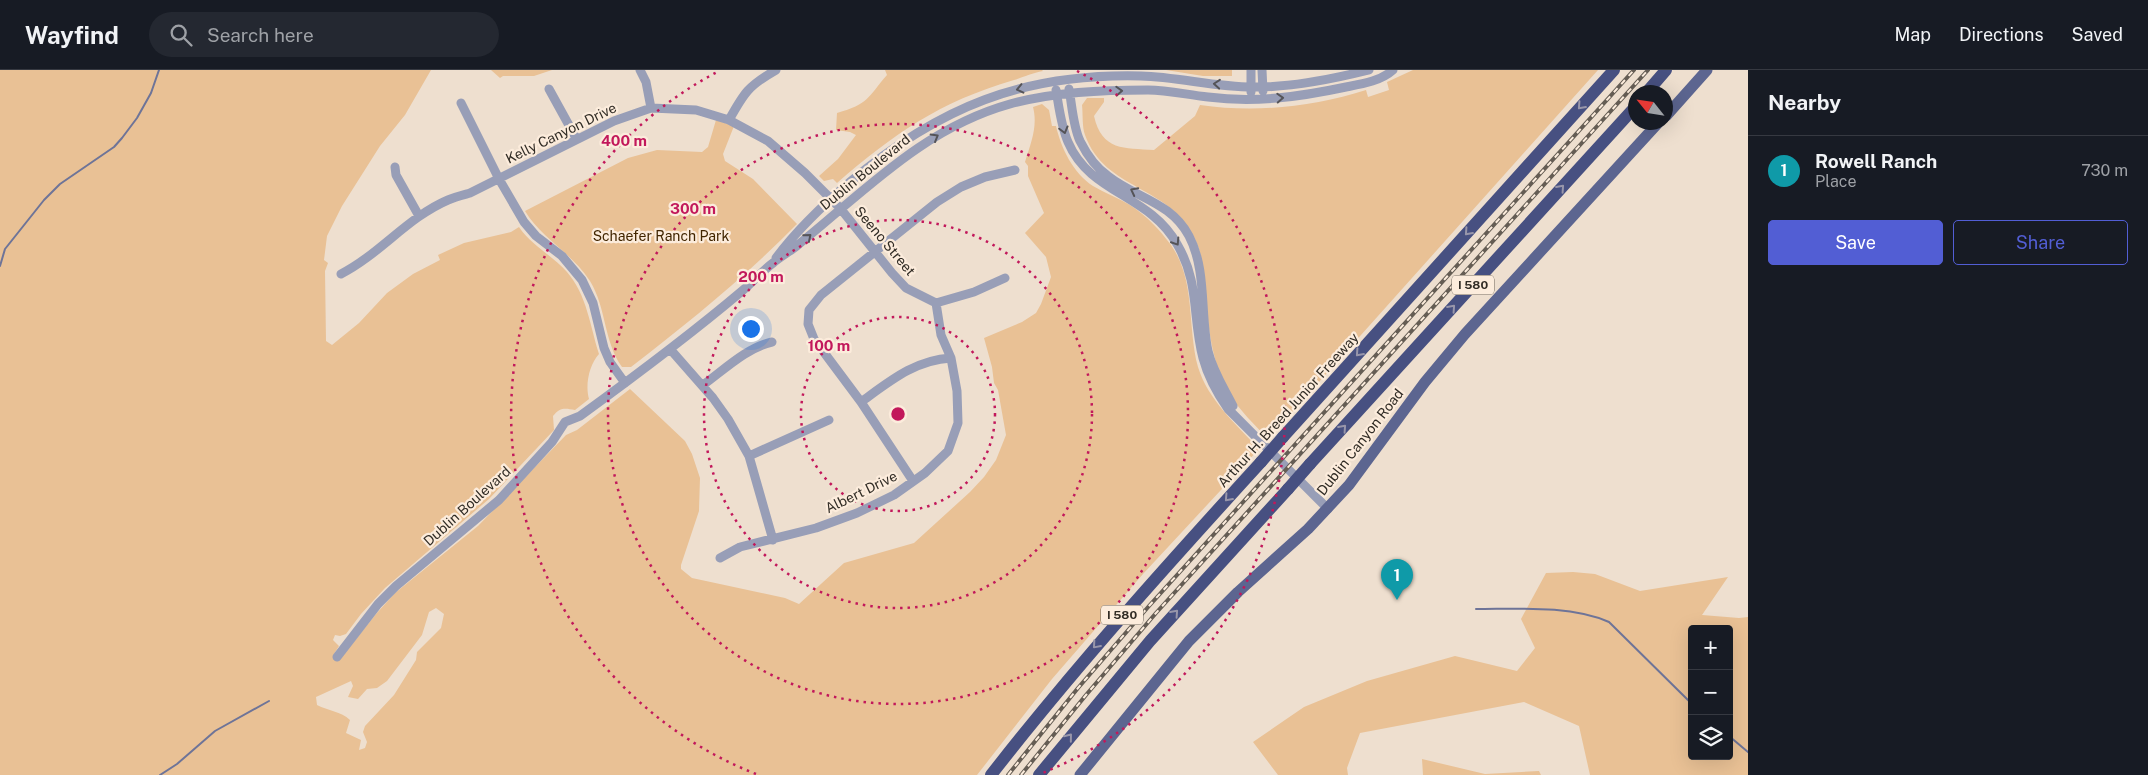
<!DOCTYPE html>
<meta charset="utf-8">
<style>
:root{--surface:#171b24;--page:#242831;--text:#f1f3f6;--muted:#9ea1a6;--line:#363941;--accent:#525ed4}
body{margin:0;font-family:"Public Sans",sans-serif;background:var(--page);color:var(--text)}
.controls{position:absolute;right:15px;bottom:15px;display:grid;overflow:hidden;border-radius:5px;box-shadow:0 5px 20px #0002}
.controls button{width:45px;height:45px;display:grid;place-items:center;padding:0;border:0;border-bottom:1px solid var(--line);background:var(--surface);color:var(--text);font:25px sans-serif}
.compass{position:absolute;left:1628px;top:15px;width:45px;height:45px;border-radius:50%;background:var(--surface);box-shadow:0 5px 20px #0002;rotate:300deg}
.you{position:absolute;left:750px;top:258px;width:18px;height:18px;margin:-12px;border:4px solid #fff;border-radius:50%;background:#1a73e8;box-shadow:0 0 0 8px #1a73e833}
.badge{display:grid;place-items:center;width:32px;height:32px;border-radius:50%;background:var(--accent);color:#fff;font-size:16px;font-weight:700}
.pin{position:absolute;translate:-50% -41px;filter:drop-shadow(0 1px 2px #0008)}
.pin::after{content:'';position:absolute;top:26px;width:18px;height:15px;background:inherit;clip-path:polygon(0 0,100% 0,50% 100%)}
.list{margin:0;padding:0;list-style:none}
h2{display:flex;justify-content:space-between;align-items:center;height:65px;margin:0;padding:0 20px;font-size:21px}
h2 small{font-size:16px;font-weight:400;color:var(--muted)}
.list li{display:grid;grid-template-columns:32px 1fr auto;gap:15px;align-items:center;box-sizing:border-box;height:70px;padding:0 20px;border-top:1px solid var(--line)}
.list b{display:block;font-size:19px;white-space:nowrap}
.list p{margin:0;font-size:16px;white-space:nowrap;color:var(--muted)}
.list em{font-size:16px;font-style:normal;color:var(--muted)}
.actions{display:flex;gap:10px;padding:15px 20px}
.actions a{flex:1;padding:11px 0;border:1px solid var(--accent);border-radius:5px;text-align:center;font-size:18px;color:var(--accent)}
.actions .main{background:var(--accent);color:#fff}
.icon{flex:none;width:28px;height:28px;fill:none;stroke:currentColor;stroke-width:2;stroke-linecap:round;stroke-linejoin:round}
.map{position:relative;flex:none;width:1748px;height:705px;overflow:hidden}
header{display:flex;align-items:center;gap:30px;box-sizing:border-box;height:70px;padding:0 25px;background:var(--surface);border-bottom:1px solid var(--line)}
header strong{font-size:24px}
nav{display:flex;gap:28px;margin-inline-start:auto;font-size:18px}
.search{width:350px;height:45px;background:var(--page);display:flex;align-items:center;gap:12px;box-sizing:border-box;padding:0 18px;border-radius:28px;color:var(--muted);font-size:19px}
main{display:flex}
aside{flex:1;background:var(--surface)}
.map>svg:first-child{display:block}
.green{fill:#e9c195;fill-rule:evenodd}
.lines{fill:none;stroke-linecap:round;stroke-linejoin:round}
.stream{stroke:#6e7498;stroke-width:2}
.minor{stroke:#989eb7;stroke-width:9}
.major{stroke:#5c6590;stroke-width:11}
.highway{stroke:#475081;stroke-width:12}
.rail-casing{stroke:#655d54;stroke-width:4}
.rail{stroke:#fcecdc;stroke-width:2;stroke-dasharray:5.5;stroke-linecap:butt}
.highway-bridge{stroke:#475081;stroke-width:12}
.oneway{stroke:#555458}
.oneway2{stroke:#9896aa}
.ring{fill:none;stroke:#c2185b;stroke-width:2.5;stroke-dasharray:2.5 5}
.labels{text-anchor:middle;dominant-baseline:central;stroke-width:4.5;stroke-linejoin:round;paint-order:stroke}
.shield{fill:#fcecdc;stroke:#6e665c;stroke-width:1}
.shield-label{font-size:12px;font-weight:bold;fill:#312c25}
.street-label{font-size:14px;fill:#312c25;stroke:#fcecdc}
.park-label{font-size:14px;fill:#412500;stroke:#fcecdc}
.centre{fill:#c2185b;stroke:#fcecdc;stroke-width:2.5}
.ring-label{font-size:15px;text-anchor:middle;font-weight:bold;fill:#c2185b;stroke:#fcecdc;stroke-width:4.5;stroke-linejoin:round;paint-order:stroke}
</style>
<header>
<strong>Wayfind</strong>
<div class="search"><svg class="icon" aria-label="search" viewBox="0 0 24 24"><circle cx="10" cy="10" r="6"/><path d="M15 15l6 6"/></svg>Search here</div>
<nav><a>Map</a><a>Directions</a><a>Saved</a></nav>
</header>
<main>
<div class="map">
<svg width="1748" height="705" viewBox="0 0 1748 705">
<rect width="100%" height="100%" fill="#eedfcf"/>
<path class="green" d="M0,0H431L405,45L380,76L342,136L327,166L324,190L328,193L325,201L326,271L332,275L359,253L387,223L413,204L440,190L438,185L464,173L511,162L519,157C532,176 552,185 567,202C587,225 590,256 599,284C589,295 585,315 589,329L575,340C565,338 560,337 553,346L554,360L489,429L385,518L361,544L346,564L340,566L335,565L333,570L339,576L334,584L340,589L376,544L395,523L478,456L566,365L577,360L630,319L685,371L692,384L700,408L699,441L681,495V499L692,508L785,528L799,534L844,493L914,473L970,422L984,407L996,390L1006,365L998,320L994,313L992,297L984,268L1022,252L1036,243L1041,234L1051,207L1046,187L1025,163L1044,143L1028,106V96L1025,92C1031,73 1038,56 1033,37L1042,34L1049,40L1052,56H1056C1061,78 1073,103 1093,116C1105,123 1118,128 1130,135C1147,146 1159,159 1171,175C1196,211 1187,256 1198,297C1208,330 1236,354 1259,379L1143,504L1052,609L977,705H0ZM436,538L444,544L441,558L417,582L416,590L394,625L365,656L363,662L367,672L365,678L359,680L361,670L346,663L350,650C341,641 328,641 317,635L316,627L351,611L353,616L348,627L358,629L367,619L377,618L387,611L422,565L429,542Z
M491,0H552L534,6H503L500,8Z
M885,0H1042L1043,1C1032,3 1024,7 1014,10C939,32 895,63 837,113L833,109L824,111L819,106L838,89L856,65L850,62L836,60L837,43C869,34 867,28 887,5Z
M1166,0H1232V6H1203Z
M1413,0H1598L1268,369C1255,355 1239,340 1229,323C1213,295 1209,263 1206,232C1204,211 1204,188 1195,169C1169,114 1105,121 1085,65C1082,57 1083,44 1082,35L1087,28H1104V32L1094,46C1102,81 1124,78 1154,80L1195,46L1200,35C1255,43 1313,37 1366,20L1368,27L1389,20L1387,12Z
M716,50L734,56L723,84L725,91L753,109L797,154C745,207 689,252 631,297H622C603,270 607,239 590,211C572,183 542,169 525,141L628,88L657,80L702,82L708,77Z
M1573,502L1595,504L1640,521L1728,507L1702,545L1739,548L1748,547V705H1590L1579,656L1524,632L1360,663L1347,698L1348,705H1278L1253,672L1304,637L1367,611L1455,586L1517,601L1535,578L1521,549L1546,503ZM1692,559H1729V686H1692Z
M1422,689L1485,704L1539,701L1541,705H1423Z"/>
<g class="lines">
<path class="stream" d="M0,196L5,179L44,130L60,114L114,77L122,68L137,48L151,23L159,0
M1476,539C1518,539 1570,535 1609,552L1692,634
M1729,666L1748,682
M160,705L177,694L215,661L269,631"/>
<path class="minor" d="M640,0L646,12L651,38
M1262,0L1263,21
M549,19L576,68
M1069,19C1072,35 1073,56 1080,71C1087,85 1095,97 1108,106C1136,128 1171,132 1189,166C1207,200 1200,244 1208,281C1213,302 1224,318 1233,336
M1056,20C1059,37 1061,56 1068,72C1090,124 1149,124 1177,174C1200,213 1192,247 1203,288C1208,307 1217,323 1228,339L1328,439
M1251,22V0
M461,33L499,109L524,152L536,166L562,186L582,210L593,233L604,278L610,292L625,313
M729,50C744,23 748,16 776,0
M395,97L396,105L419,146
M776,188C797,160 823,135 850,112C939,37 1023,3 1141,6C1180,7 1218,18 1257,17C1295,17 1333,9 1369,0
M341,204C380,184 408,147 448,130C455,127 463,125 470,123L614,51L651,38L696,40L729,50L768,71L805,103L840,138L892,203L906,218L936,233
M936,233L974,222L1005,208
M670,279L713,328L728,349L749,386L773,470
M703,315C724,300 746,278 772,272
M861,332C890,311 915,290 951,288
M749,386L829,350
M913,411L861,332L814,269L808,254L809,240L821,225L937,132L961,117L985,107L1015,100
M720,488L740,477L816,458L857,443L894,425L925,403L948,381L958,353L957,321L951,288L941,265L936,233
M337,587L378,534L396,516L499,430L552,372L565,352L580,346C635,306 690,265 742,221C753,212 762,201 773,193C781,186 791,181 799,174C866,120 924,58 1010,34C1054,22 1102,20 1148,20C1168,20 1188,25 1208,27C1255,33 1299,27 1346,17C1362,14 1381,11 1393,0"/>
<path class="major" d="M1666,46L1707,0
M1080,705L1189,571L1238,522L1308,459L1349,415L1425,312L1465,264L1659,52"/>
<path class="highway" d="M1647,22L1666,0
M1283,367L1614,0
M1310,394L1636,36
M991,705C1076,596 1168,494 1261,392
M1039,705L1150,571L1288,419"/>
<defs>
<path id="rail" d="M1008,705L1078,618L1149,536L1634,0
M1021,705L1086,625L1156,543L1648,0"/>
</defs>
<use href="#rail" class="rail-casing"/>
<use href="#rail" class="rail"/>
<path class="highway-bridge" d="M1261,392L1283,367
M1288,419L1310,394"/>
</g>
<defs><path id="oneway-chevron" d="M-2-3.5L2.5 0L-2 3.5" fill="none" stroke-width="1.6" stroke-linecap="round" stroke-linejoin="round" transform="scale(1.25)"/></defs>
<g class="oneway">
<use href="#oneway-chevron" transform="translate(1217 14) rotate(-175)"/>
<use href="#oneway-chevron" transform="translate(1020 19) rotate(167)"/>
<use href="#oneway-chevron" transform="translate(1119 21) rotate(-3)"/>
<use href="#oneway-chevron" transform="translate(1280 28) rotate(-3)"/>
<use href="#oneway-chevron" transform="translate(1064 60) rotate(75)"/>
<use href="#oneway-chevron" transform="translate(935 67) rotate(-30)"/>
<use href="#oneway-chevron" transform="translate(1134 121) rotate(-153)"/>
<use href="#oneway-chevron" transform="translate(808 167) rotate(-40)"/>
<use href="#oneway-chevron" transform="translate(1176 172) rotate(57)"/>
</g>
<g class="oneway2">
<use href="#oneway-chevron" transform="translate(1581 36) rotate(132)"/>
<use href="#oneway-chevron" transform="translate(1561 118) rotate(-48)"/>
<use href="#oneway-chevron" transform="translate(1468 162) rotate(132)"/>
<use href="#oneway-chevron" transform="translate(1452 238) rotate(-48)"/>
<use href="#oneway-chevron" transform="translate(1359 283) rotate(132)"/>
<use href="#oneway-chevron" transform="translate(1343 358) rotate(-48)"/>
<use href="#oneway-chevron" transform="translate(1228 428) rotate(132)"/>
<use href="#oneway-chevron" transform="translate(1175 543) rotate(-48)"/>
<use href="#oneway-chevron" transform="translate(1096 575) rotate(131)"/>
<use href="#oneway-chevron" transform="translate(1069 667) rotate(-51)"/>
</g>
<g class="ring">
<circle cx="898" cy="344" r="97"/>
<circle cx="898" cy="344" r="194"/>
<circle cx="898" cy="344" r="290"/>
<path d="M756 704A387 387 0 0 1 719 1M1077 1A387 387 0 0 1 1040 704"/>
</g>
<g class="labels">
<g class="shield">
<rect x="1452" y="205.5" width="42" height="19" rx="4"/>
<rect x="1101" y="535.5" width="42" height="19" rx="4"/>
</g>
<g class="shield-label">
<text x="1473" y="215">I 580</text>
<text x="1122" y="545">I 580</text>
</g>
<g class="street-label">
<text transform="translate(561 63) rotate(-26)">Kelly Canyon Drive</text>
<text transform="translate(865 102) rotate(-39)">Dublin Boulevard</text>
<text transform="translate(885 171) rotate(50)">Seeno Street</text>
<text transform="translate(1288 340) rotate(-48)">Arthur H. Breed Junior Freeway</text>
<text transform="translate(1360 372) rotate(-52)">Dublin Canyon Road</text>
<text transform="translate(861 422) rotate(-26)">Albert Drive</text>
<text transform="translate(467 436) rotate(-42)">Dublin Boulevard</text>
</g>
<g class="park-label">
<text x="661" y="166">Schaefer Ranch Park</text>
</g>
</g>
<circle cx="898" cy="344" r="8" class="centre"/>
<g class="ring-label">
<text x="624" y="76">400 m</text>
<text x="693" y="144">300 m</text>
<text x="761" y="212">200 m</text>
<text x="829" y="281">100 m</text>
</g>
</svg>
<div class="controls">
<button>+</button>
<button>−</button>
<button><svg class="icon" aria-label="layers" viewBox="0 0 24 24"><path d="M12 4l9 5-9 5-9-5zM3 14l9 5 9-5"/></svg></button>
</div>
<svg class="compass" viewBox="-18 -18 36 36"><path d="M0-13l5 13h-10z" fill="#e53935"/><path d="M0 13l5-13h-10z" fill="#9ea1a6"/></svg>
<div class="you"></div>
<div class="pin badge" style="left:1397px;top:530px;background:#0f9aa8">1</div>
</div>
<aside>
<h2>Nearby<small></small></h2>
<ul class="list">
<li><span class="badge" style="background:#0f9aa8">1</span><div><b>Rowell Ranch</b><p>Place</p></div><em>730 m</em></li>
</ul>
<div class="actions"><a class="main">Save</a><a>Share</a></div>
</aside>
</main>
